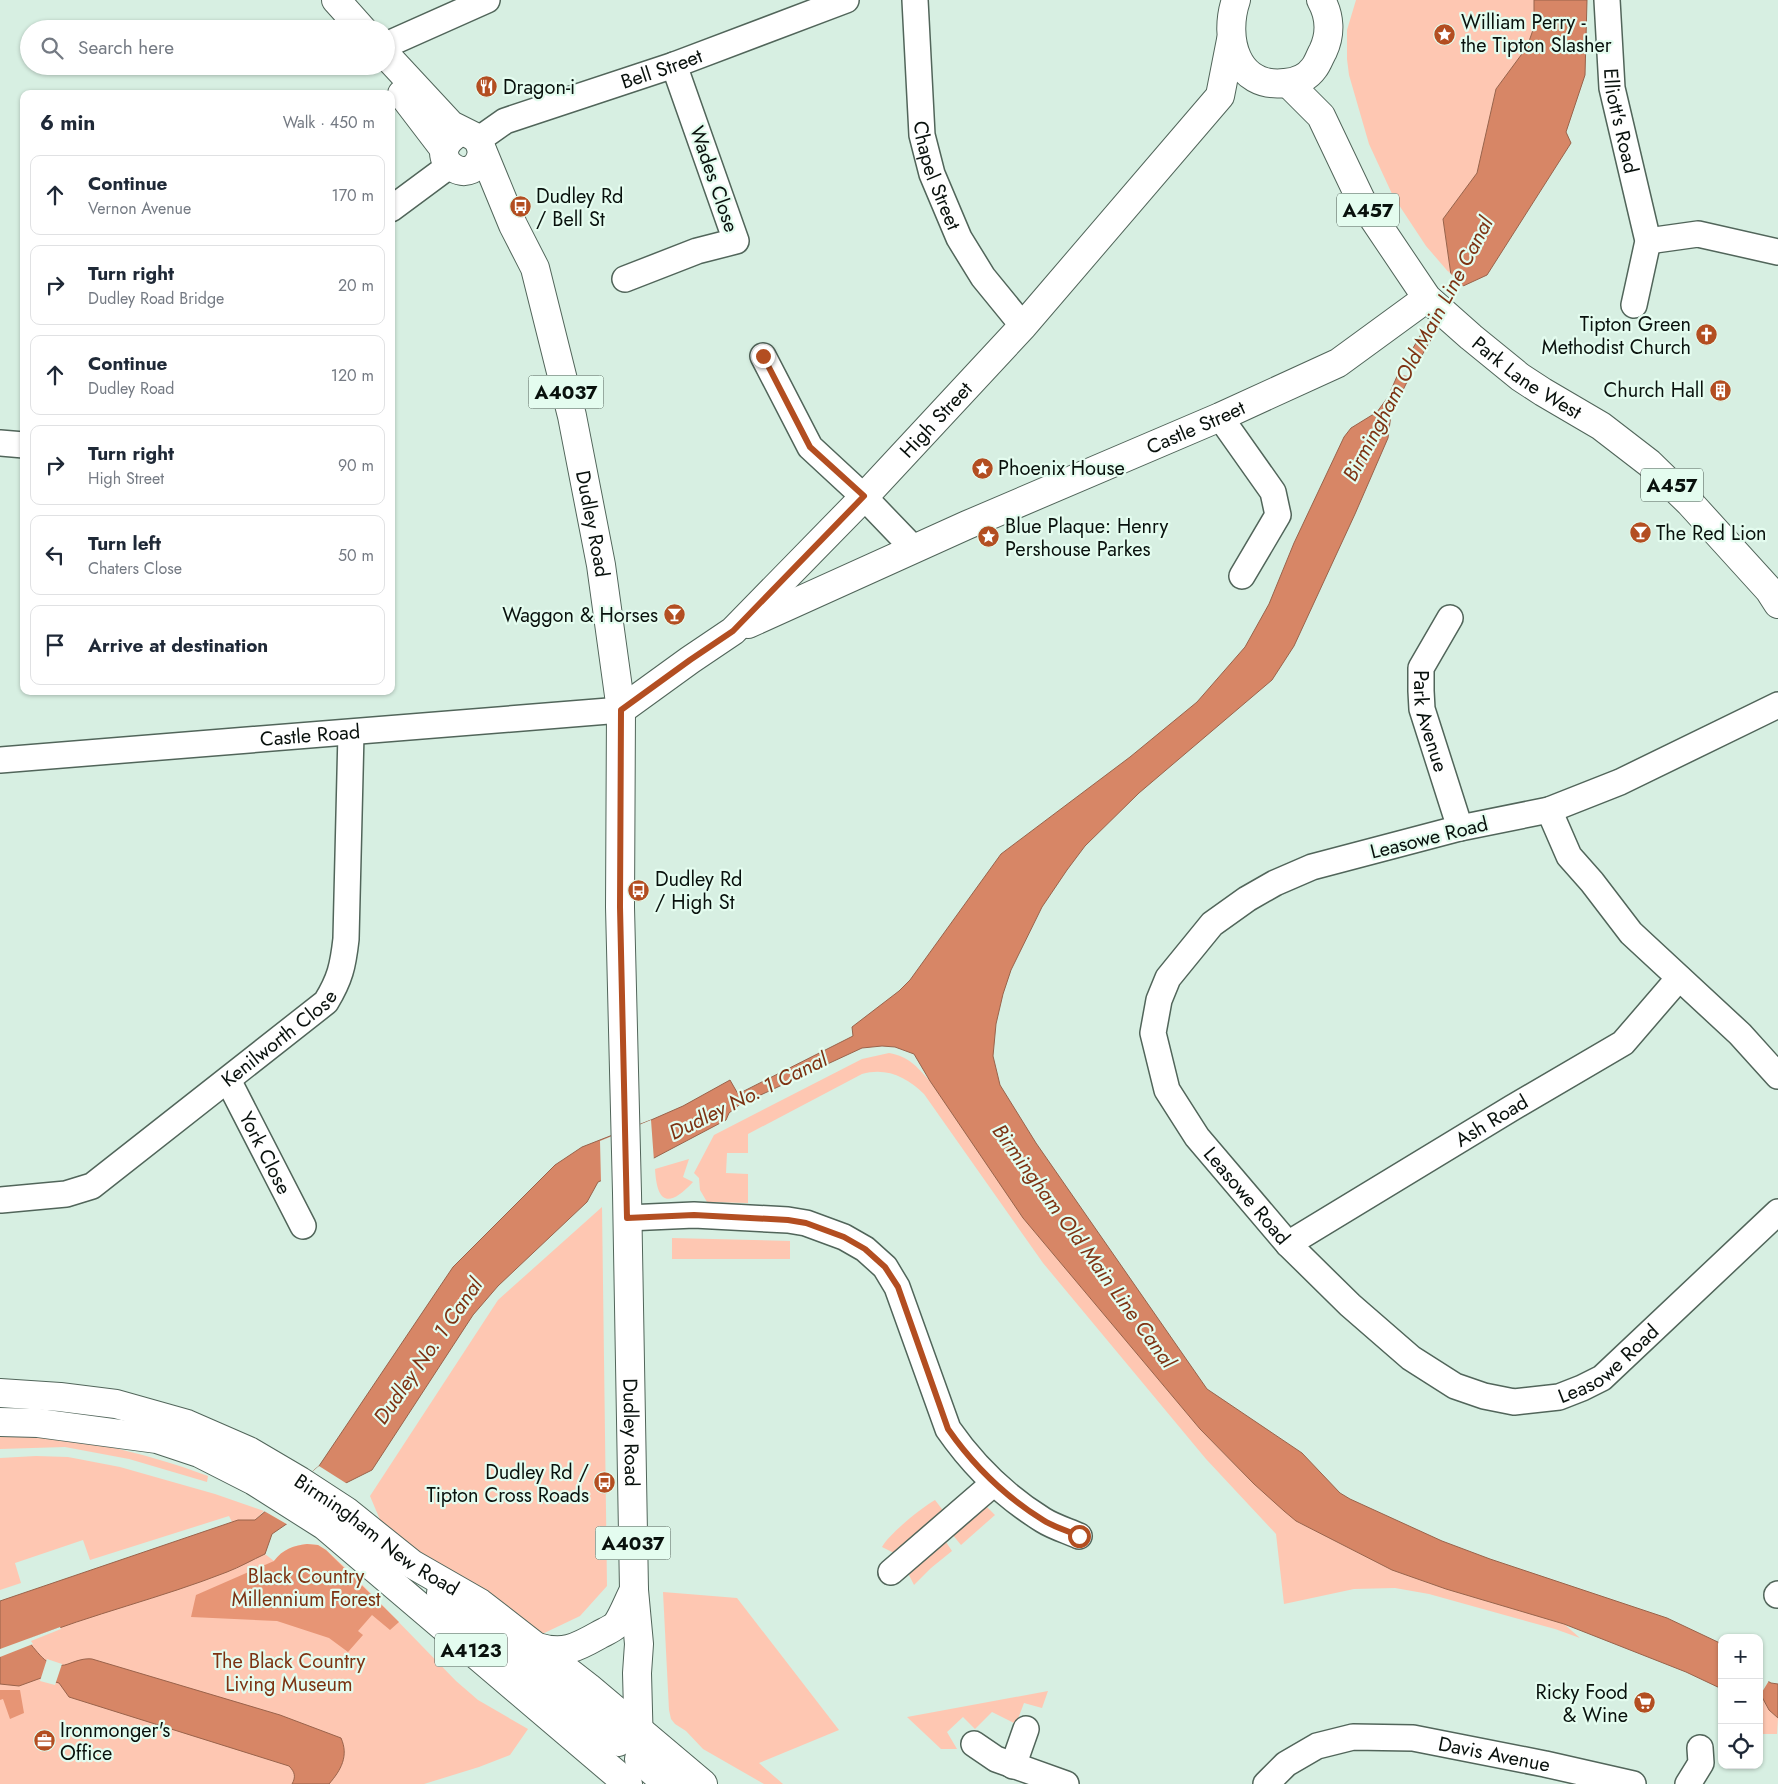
<!DOCTYPE html>
<meta charset="utf-8">
<style>
:root{--surface:#fff;--page:#f2f2f3;--text:#1f2937;--muted:#747a83;--line:#e0e1e3}
body{margin:0;font-family:Jost,sans-serif;background:var(--page);color:var(--text)}
.controls{position:absolute;right:15px;bottom:15px;display:grid;overflow:hidden;border-radius:10px;box-shadow:0 1px 4px #0004}
.controls button{width:45px;height:45px;display:grid;place-items:center;padding:0;border:0;border-bottom:1px solid var(--line);background:var(--surface);color:var(--text);font:25px sans-serif}
.stop{position:absolute;width:15px;height:15px;margin:-11px;border:4px solid #b34e21;border-radius:50%;background:#fff}
.stop.end{background:#b34e21;border-color:#fff;box-shadow:0 1px 5px #0008}
.list{margin:0;padding:0;list-style:none}
h2{display:flex;justify-content:space-between;align-items:center;height:65px;margin:0;padding:0 20px;font-size:21px}
h2 small{font-size:16px;font-weight:400;color:var(--muted)}
.list li{display:grid;grid-template-columns:32px 1fr auto;gap:15px;align-items:center;box-sizing:border-box;height:80px;margin:0 10px 10px;padding:0 10px;border:1px solid var(--line);border-radius:10px}
.list b{display:block;font-size:19px;white-space:nowrap}
.list p{margin:0;font-size:16px;white-space:nowrap;color:var(--muted)}
.list em{font-size:16px;font-style:normal;color:var(--muted)}
.icon{flex:none;width:28px;height:28px;fill:none;stroke:currentColor;stroke-width:2;stroke-linecap:round;stroke-linejoin:round}
.map{position:relative;flex:none;width:1778px;height:1784px;overflow:hidden}
.search{position:absolute;background:var(--surface);box-shadow:0 1px 4px #0004;left:20px;top:20px;width:375px;height:55px;display:flex;align-items:center;gap:12px;box-sizing:border-box;padding:0 18px;border-radius:28px;color:var(--muted);font-size:19px}
.panel{position:absolute;background:var(--surface);box-shadow:0 1px 4px #0004;left:20px;top:90px;width:375px;height:605px;border-radius:10px}
.map>svg:first-child{display:block}
.green{fill:#fec7b2}
.forest{fill:#e79575}
.water{fill:#d78666;stroke:#99634b}
.pier{fill:#d7efe2}
.lines{fill:none;stroke-linecap:round;stroke-linejoin:round}
.street-casing{stroke:#51655a;stroke-width:28}
.secondary-casing{stroke:#51655a;stroke-width:30}
.primary-casing{stroke:#51655a;stroke-width:30}
.highway-casing{stroke:#51655a;stroke-width:30}
.street{stroke:#fff;stroke-width:25}
.secondary{stroke:#fff;stroke-width:28}
.primary{stroke:#fff;stroke-width:28}
.highway{stroke:#fff;stroke-width:28}
.route{stroke:#b34e21;stroke-width:6}
.labels{text-anchor:middle;dominant-baseline:central;stroke-width:4.5;stroke-linejoin:round;paint-order:stroke}
.shield{fill:#e4fcef;stroke:#4b5851;stroke-width:1}
.shield-label{font-size:19px;font-weight:bold;fill:#09110d}
.poi-label{font-size:20px;fill:#09110d;stroke:#e4fcef;text-anchor:start}
.street-label{font-size:20px;fill:#09110d;stroke:#e4fcef}
.park-label{font-size:20px;fill:#7c3211;stroke:#e4fcef}
.water-label{font-size:21px;font-style:italic;fill:#7d3313;stroke:#e4fcef}
</style>
<div class="map">
<svg width="1778" height="1784" viewBox="0 0 1778 1784">
<rect width="100%" height="100%" fill="#d7efe2"/>
<path class="green" d="M1356,0H1534V27L1527,47L1496,89L1477,173L1443,219L1451,275L1426,246L1393,196L1369,144L1349,75L1347,59V30Z
M889,1053C910,1057 916,1066 930,1081L1023,1218L1200,1429L1254,1484L1296,1521L1392,1570L1446,1589L1564,1624L1580,1638L1555,1629L1429,1594L1395,1588L1354,1589L1284,1604L1276,1534L1206,1459L1043,1263L924,1094C907,1077 886,1067 862,1074L748,1134V1153H727L726,1173L748,1174V1203L707,1202L700,1190L699,1178L694,1173L714,1135L862,1059Z
M689,1159L683,1177L693,1182C669,1208 657,1204 655,1169Z
M602,1207L607,1586L580,1616L538,1636L386,1534L370,1496L498,1300Z
M672,1238L790,1241V1259H672Z
M0,1433C72,1436 141,1451 208,1476L207,1482L129,1459L65,1447L0,1449Z
M36,1456L68,1457L120,1467L215,1494L264,1511L255,1520H238L232,1522L229,1516L90,1560L83,1540L15,1563L21,1583L0,1590V1458Z
M935,1500L945,1513L906,1548L894,1553L882,1547C889,1534 921,1508 935,1500Z
M986,1506L995,1515L961,1545L952,1534Z
M944,1539L952,1551L931,1568L914,1585L908,1573Z
M307,1544L318,1545L326,1550L350,1572L456,1681L478,1700L528,1729L510,1755L479,1767L424,1784H0V1649L65,1625L191,1585L228,1571L265,1554L274,1561C283,1549 293,1546 307,1544Z
M663,1592L737,1598L839,1730L759,1763L783,1784H764L703,1749L686,1731L675,1724L671,1719L669,1710Z
M1048,1691L1042,1708L1024,1703L1016,1724L992,1712L975,1729L963,1717L947,1732L957,1749H941L907,1717Z
M1760,1696L1762,1697L1769,1710L1778,1718L1777,1734H1759Z"/>
<path class="forest" d="M307,1544L318,1545L326,1550L399,1622L390,1630L372,1615L358,1631L363,1635L348,1652L329,1638L277,1621L191,1617L196,1595L274,1561C283,1549 293,1546 307,1544Z
M0,1690H20L24,1713L10,1719L3,1699L0,1700Z"/>
<path class="water" d="M1534,0H1587L1585,75L1566,132L1571,143L1487,275L1461,287L1409,378L1391,414L1388,438L1355,514L1294,646L1272,680L1139,793L1085,846L1067,870L1042,907L1011,970L1003,994L996,1024L993,1056L1000,1085L1036,1143L1207,1389L1302,1453L1340,1493L1350,1499L1442,1541L1490,1559L1667,1618L1722,1644V1689L1686,1672L1564,1624L1446,1589L1392,1570L1296,1521L1284,1511L1254,1484L1200,1429L1023,1218L930,1081L914,1054L895,1047L882,1046L862,1048L739,1105L729,1113L726,1120L654,1158L598,1182L587,1202L498,1286L473,1315L372,1470L346,1483L272,1534L265,1554C252,1560 240,1567 227,1572C161,1598 92,1614 27,1640C39,1653 48,1671 68,1664C76,1661 84,1658 92,1659L280,1715L341,1738C349,1756 341,1770 329,1784H292C296,1777 295,1772 289,1766L69,1697L59,1683L41,1678L19,1686L0,1684V1601L238,1520H255L319,1466L453,1267L555,1165L582,1147L651,1120L683,1106L730,1080L738,1094L853,1036L852,1027L899,991L910,980L1001,854L1130,757L1197,702L1245,647L1269,604L1294,543L1344,437L1351,428L1377,412L1388,397L1398,374L1453,279L1451,275L1443,219L1477,173L1496,89L1527,47L1534,27Z
M1759,1676L1771,1683L1778,1684V1718L1769,1710L1762,1697L1759,1696Z"/>
<path class="pier" d="M1448,271L1465,288L1434,340L1418,333L1450,279Z
M1409,349L1424,356L1412,377L1398,374Z
M651,1120L654,1161L601,1183L600,1141Z
M319,1466L349,1485L290,1526L264,1511Z
M60,1627L61,1629L31,1641L33,1644L0,1657V1649Z
M47,1659L62,1664L55,1685L40,1681Z
M1764,1676L1770,1679L1759,1697V1685Z"/>
<g class="lines">
<defs>
<g id="street">
<path id="s1" d="M915,0L922,135L932,174L959,238L983,277L1023,326"/>
<path id="s2" d="M1607,0L1612,88L1648,241L1634,305"/>
<path d="M386,45L487,0"/>
<path id="s3" d="M478,140L505,121L674,65L846,0"/>
<path d="M391,209L449,166"/>
<path d="M1648,241L1698,234L1778,252"/>
<path d="M625,279L697,251L736,241L674,65"/>
<path d="M763,356L810,447L864,497L914,549"/>
<path d="M1220,417L1273,492L1278,515L1242,576"/>
<path d="M0,443L24,445"/>
<path id="s4" d="M1450,618L1421,668V691L1422,709L1460,828"/>
<path id="s5" d="M1778,705L1620,782L1549,810L1460,828L1312,867L1275,883L1247,899L1212,924L1168,978L1159,1000L1153,1033L1167,1090L1197,1137L1288,1244L1350,1305L1411,1358L1455,1386L1484,1396L1514,1402L1559,1397L1582,1388L1602,1378L1778,1212"/>
<path id="s6" d="M0,760L621,710"/>
<path d="M1549,810L1569,856L1592,882L1631,933L1740,1034L1778,1076"/>
<path id="s7" d="M228,1080L303,1226"/>
<path id="s8" d="M1,1200L66,1194L92,1186L326,1002C340,979 343,966 346,939L351,733"/>
<path d="M627,1218L694,1215L788,1220L806,1223L844,1237L865,1249L885,1267L897,1287L948,1429C973,1465 1006,1497 1043,1520C1054,1527 1068,1531 1079,1536"/>
<path id="s9" d="M1288,1244L1512,1108L1623,1043L1679,978"/>
<path d="M891,1572L994,1483"/>
<path d="M1777,1595L1778,1594"/>
<path d="M974,1744L996,1759L1066,1784"/>
<path d="M1013,1766L1026,1729"/>
<path id="s10" d="M1266,1784L1286,1764L1317,1746L1353,1737L1413,1738L1545,1764L1633,1784"/>
<path d="M1688,1784L1701,1763L1700,1748"/>
</g>
<g id="secondary">
<path id="s11" d="M748,624L967,525L1220,417L1338,363L1427,298"/>
<path id="s12" d="M621,710L690,660L733,631L864,497L1023,326L1220,96L1231,40"/>
</g>
<g id="primary">
<path d="M336,0L362,29"/>
<path d="M1236,0C1223,38 1236,89 1285,83C1296,82 1307,78 1314,68C1318,63 1320,56 1323,51C1331,34 1330,16 1321,0"/>
<path id="s13" d="M386,55L451,125L473,136L478,140L513,225L535,268L572,416L601,565L621,710L620,907L627,1193L634,1590L639,1644L637,1673L639,1748"/>
<path id="s14" d="M1288,83L1321,116L1361,200L1427,298L1471,337L1520,377L1543,392L1601,426L1649,463L1690,503L1769,590L1778,604"/>
<path d="M402,94L444,149"/>
<path d="M454,136C422,161 477,192 482,151"/>
<path d="M537,1647C563,1655 576,1648 599,1635C604,1632 612,1629 616,1625C622,1618 629,1599 634,1590"/>
</g>
<g id="highway">
<path id="s15" d="M0,1393L60,1397L116,1404L187,1424L249,1451L300,1481L346,1511L412,1564L480,1603L588,1687L703,1784"/>
<path d="M0,1422L38,1423L157,1439L199,1453L254,1481L325,1526L628,1784"/>
<path d="M441,1593C497,1646 557,1695 618,1742"/>
<path d="M639,1759L667,1784"/>
</g>
</defs>
<use href="#street" class="street-casing"/>
<use href="#secondary" class="secondary-casing"/>
<use href="#primary" class="primary-casing"/>
<use href="#highway" class="highway-casing"/>
<use href="#street" class="street"/>
<use href="#secondary" class="secondary"/>
<use href="#primary" class="primary"/>
<use href="#highway" class="highway"/>
</g>
<g class="lines">
<path class="route" d="M763,356L810,447L864,496L733,631L690,660L621,710L620,907L627,1218L694,1215L788,1220L806,1223L844,1237L865,1249L885,1267L898,1287L948,1429C973,1465 1006,1497 1043,1520C1054,1527 1068,1531 1079,1536"/>
</g>
<defs>
<symbol id="sight-disc" viewBox="-11 -11 22 22"><circle r="9.5" fill="#b34e21" stroke="#e4fcef"/><path d="M0-6L1.8-2.2L6-1.7L2.9 1.2L3.7 5.4L0 3.3L-3.7 5.4L-2.9 1.2L-6-1.7L-1.8-2.2Z" fill="#fff"/></symbol>
<symbol id="restaurant-disc" viewBox="-11 -11 22 22"><circle r="9.5" fill="#b34e21" stroke="#e4fcef"/><path d="M-5-6h1v4h1v-4h1v4h1v-4h1v5L-1.5 .5V6h-2V.5L-5-1ZM5-6V6H3V1.5H1.5Q1.5-4 5-6Z" fill="#fff"/></symbol>
<symbol id="bus-disc" viewBox="-11 -11 22 22"><circle r="9.5" fill="#b34e21" stroke="#e4fcef"/><path d="M-5-6H5V4H4V6H2V4H-2V6H-4V4H-5ZM-3.5-4V0h7V-4ZM-3.5 1.2v1.5H-2V1.2ZM2 1.2v1.5H3.5V1.2Z" fill="#fff"/></symbol>
<symbol id="church-disc" viewBox="-11 -11 22 22"><circle r="9.5" fill="#b34e21" stroke="#e4fcef"/><path d="M-1.2-6h2.4v3.5h3.3v2.4h-3.3V6h-2.4V-.1h-3.3v-2.4h3.3Z" fill="#fff"/></symbol>
<symbol id="building-disc" viewBox="-11 -11 22 22"><circle r="9.5" fill="#b34e21" stroke="#e4fcef"/><path d="M-4-6H4V6H1V3H-1V6H-4ZM-2.5-4.3h1.7v1.8h-1.7ZM.8-4.3h1.7v1.8H.8ZM-2.5-1h1.7V.8h-1.7ZM.8-1h1.7V.8H.8Z" fill="#fff"/></symbol>
<symbol id="bar-disc" viewBox="-11 -11 22 22"><circle r="9.5" fill="#b34e21" stroke="#e4fcef"/><path d="M-6-5H6L.8 .8V4.5H3.5V6h-7V4.5H-.8V.8Z" fill="#fff"/></symbol>
<symbol id="supermarket-disc" viewBox="-11 -11 22 22"><circle r="9.5" fill="#b34e21" stroke="#e4fcef"/><path d="M-6-5.5h2.5l.6 2H6L4.5 2H-2.5L-4.4-4H-6ZM-1.5 3.2a1.3 1.3 0 1 0 .1 0ZM3 3.2a1.3 1.3 0 1 0 .1 0Z" fill="#fff"/></symbol>
<symbol id="office-disc" viewBox="-11 -11 22 22"><circle r="9.5" fill="#b34e21" stroke="#e4fcef"/><path d="M-6-3h4V-5.5h4V-3h4V5H-6ZM-1-4.5V-3h2v-1.5ZM-6 0V1H6V0Z" fill="#fff"/></symbol>
</defs>
<g fill-rule="evenodd">
<use href="#sight-disc" x="1432" y="22" width="25" height="25"/>
<use href="#restaurant-disc" x="474" y="74" width="25" height="25"/>
<use href="#bus-disc" x="508" y="194" width="25" height="25"/>
<use href="#church-disc" x="1694" y="322" width="25" height="25"/>
<use href="#building-disc" x="1708" y="378" width="25" height="25"/>
<use href="#sight-disc" x="970" y="456" width="25" height="25"/>
<use href="#bar-disc" x="1628" y="520" width="25" height="25"/>
<use href="#sight-disc" x="976" y="524" width="25" height="25"/>
<use href="#bar-disc" x="662" y="602" width="25" height="25"/>
<use href="#bus-disc" x="626" y="878" width="25" height="25"/>
<use href="#bus-disc" x="592" y="1470" width="25" height="25"/>
<use href="#supermarket-disc" x="1632" y="1690" width="25" height="25"/>
<use href="#office-disc" x="32" y="1728" width="25" height="25"/>
</g>
<g class="labels">
<g class="shield">
<rect x="1337" y="193.5" width="62" height="33" rx="4"/>
<rect x="528.5" y="375.5" width="75" height="33" rx="4"/>
<rect x="1641" y="468.5" width="62" height="33" rx="4"/>
<rect x="595.5" y="1526.5" width="75" height="33" rx="4"/>
<rect x="435" y="1633.5" width="72" height="33" rx="4"/>
</g>
<g class="shield-label">
<text x="1368" y="210">A457</text>
<text x="566" y="392">A4037</text>
<text x="1672" y="485">A457</text>
<text x="633" y="1543">A4037</text>
<text x="471" y="1650">A4123</text>
</g>
<g class="poi-label">
<text x="1461" y="22">William Perry -<tspan x="1461" dy="23">the Tipton Slasher</tspan></text>
<text x="503" y="87">Dragon-i</text>
<text x="536" y="196">Dudley Rd<tspan x="536" dy="23">/ Bell St</tspan></text>
<text x="1691" y="324" text-anchor="end">Tipton Green<tspan x="1691" dy="23">Methodist Church</tspan></text>
<text x="1704" y="390" text-anchor="end">Church Hall</text>
<text x="998" y="468">Phoenix House</text>
<text x="1005" y="526">Blue Plaque: Henry<tspan x="1005" dy="23">Pershouse Parkes</tspan></text>
<text x="1656" y="533">The Red Lion</text>
<text x="658" y="615" text-anchor="end">Waggon &amp; Horses</text>
<text x="655" y="879">Dudley Rd<tspan x="655" dy="23">/ High St</tspan></text>
<text x="589" y="1472" text-anchor="end">Dudley Rd /<tspan x="589" dy="23">Tipton Cross Roads</tspan></text>
<text x="1628" y="1692" text-anchor="end">Ricky Food<tspan x="1628" dy="23">&amp; Wine</tspan></text>
<text x="60" y="1730">Ironmonger's<tspan x="60" dy="23">Office</tspan></text>
</g>
<g class="street-label">
<text stroke="none"><textPath href="#s3" startOffset="198">Bell Street</textPath></text>
<text stroke="none"><textPath href="#s2" startOffset="122">Elliott's Road</textPath></text>
<text stroke="none"><textPath href="#s1" startOffset="178">Chapel Street</textPath></text>
<text transform="translate(714 179) rotate(71)">Wades Close</text>
<text stroke="none"><textPath href="#s14" startOffset="386">Park Lane West</textPath></text>
<text stroke="none"><textPath href="#s12" startOffset="430">High Street</textPath></text>
<text stroke="none"><textPath href="#s11" startOffset="489">Castle Street</textPath></text>
<text stroke="none"><textPath href="#s13" startOffset="529">Dudley Road</textPath></text>
<text stroke="none"><textPath href="#s4" startOffset="112">Park Avenue</textPath></text>
<text stroke="none"><textPath href="#s6" startOffset="311">Castle Road</textPath></text>
<text transform="translate(1429 838) rotate(-14)">Leasowe Road</text>
<text stroke="none"><textPath href="#s8" startOffset="331">Kenilworth Close</textPath></text>
<text stroke="none"><textPath href="#s9" startOffset="238">Ash Road</textPath></text>
<text stroke="none"><textPath href="#s7" startOffset="82">York Close</textPath></text>
<text stroke="none"><textPath href="#s5" startOffset="930">Leasowe Road</textPath></text>
<text stroke="none"><textPath href="#s5" startOffset="1380">Leasowe Road</textPath></text>
<text stroke="none"><textPath href="#s13" startOffset="1440">Dudley Road</textPath></text>
<text stroke="none"><textPath href="#s15" startOffset="411">Birmingham New Road</textPath></text>
<text stroke="none"><textPath href="#s10" startOffset="244">Davis Avenue</textPath></text>
</g>
<g class="park-label">
<text x="306" y="1576">Black Country<tspan x="306" dy="23">Millennium Forest</tspan></text>
<text x="289" y="1661">The Black Country<tspan x="289" dy="23">Living Museum</tspan></text>
</g>
<g class="water-label">
<text transform="translate(1418 349) rotate(-62)">Birmingham Old Main Line Canal</text>
<text transform="translate(748 1096) rotate(-26)">Dudley No. 1 Canal</text>
<text transform="translate(1084 1246) rotate(54)">Birmingham Old Main Line Canal</text>
<text transform="translate(428 1351) rotate(-55)">Dudley No. 1 Canal</text>
</g>
</g>
</svg>
<div class="controls">
<button>+</button>
<button>−</button>
<button><svg class="icon" aria-label="locate" viewBox="0 0 24 24"><circle cx="12" cy="12" r="6"/><path d="M12 2v4M12 18v4M2 12h4M18 12h4"/></svg></button>
</div>
<div class="stop" style="left:1079px;top:1536px"></div>
<div class="stop end" style="left:763px;top:356px"></div>
<div class="search"><svg class="icon" aria-label="search" viewBox="0 0 24 24"><circle cx="10" cy="10" r="6"/><path d="M15 15l6 6"/></svg>Search here</div>
<section class="panel">
<h2>6 min<small>Walk · 450 m</small></h2>
<ul class="list">
<li><svg class="icon" aria-label="ahead" viewBox="0 0 24 24"><path d="M12 20V5M6 11l6-6 6 6"/></svg><div><b>Continue</b><p>Vernon Avenue</p></div><em>170 m</em></li>
<li><svg class="icon" aria-label="right" viewBox="0 0 24 24"><path d="M7 20v-9h11M14 6l5 5-5 5"/></svg><div><b>Turn right</b><p>Dudley Road Bridge</p></div><em>20 m</em></li>
<li><svg class="icon" aria-label="ahead" viewBox="0 0 24 24"><path d="M12 20V5M6 11l6-6 6 6"/></svg><div><b>Continue</b><p>Dudley Road</p></div><em>120 m</em></li>
<li><svg class="icon" aria-label="right" viewBox="0 0 24 24"><path d="M7 20v-9h11M14 6l5 5-5 5"/></svg><div><b>Turn right</b><p>High Street</p></div><em>90 m</em></li>
<li><svg class="icon" aria-label="left" viewBox="0 0 24 24"><path d="M17 20v-9H6M10 6l-5 5 5 5"/></svg><div><b>Turn left</b><p>Chaters Close</p></div><em>50 m</em></li>
<li><svg class="icon" aria-label="arrive" viewBox="0 0 24 24"><path d="M6 21V4h12l-3 4 3 4H6"/></svg><div><b>Arrive at destination</b></div></li>
</ul>
</section>
</div>
